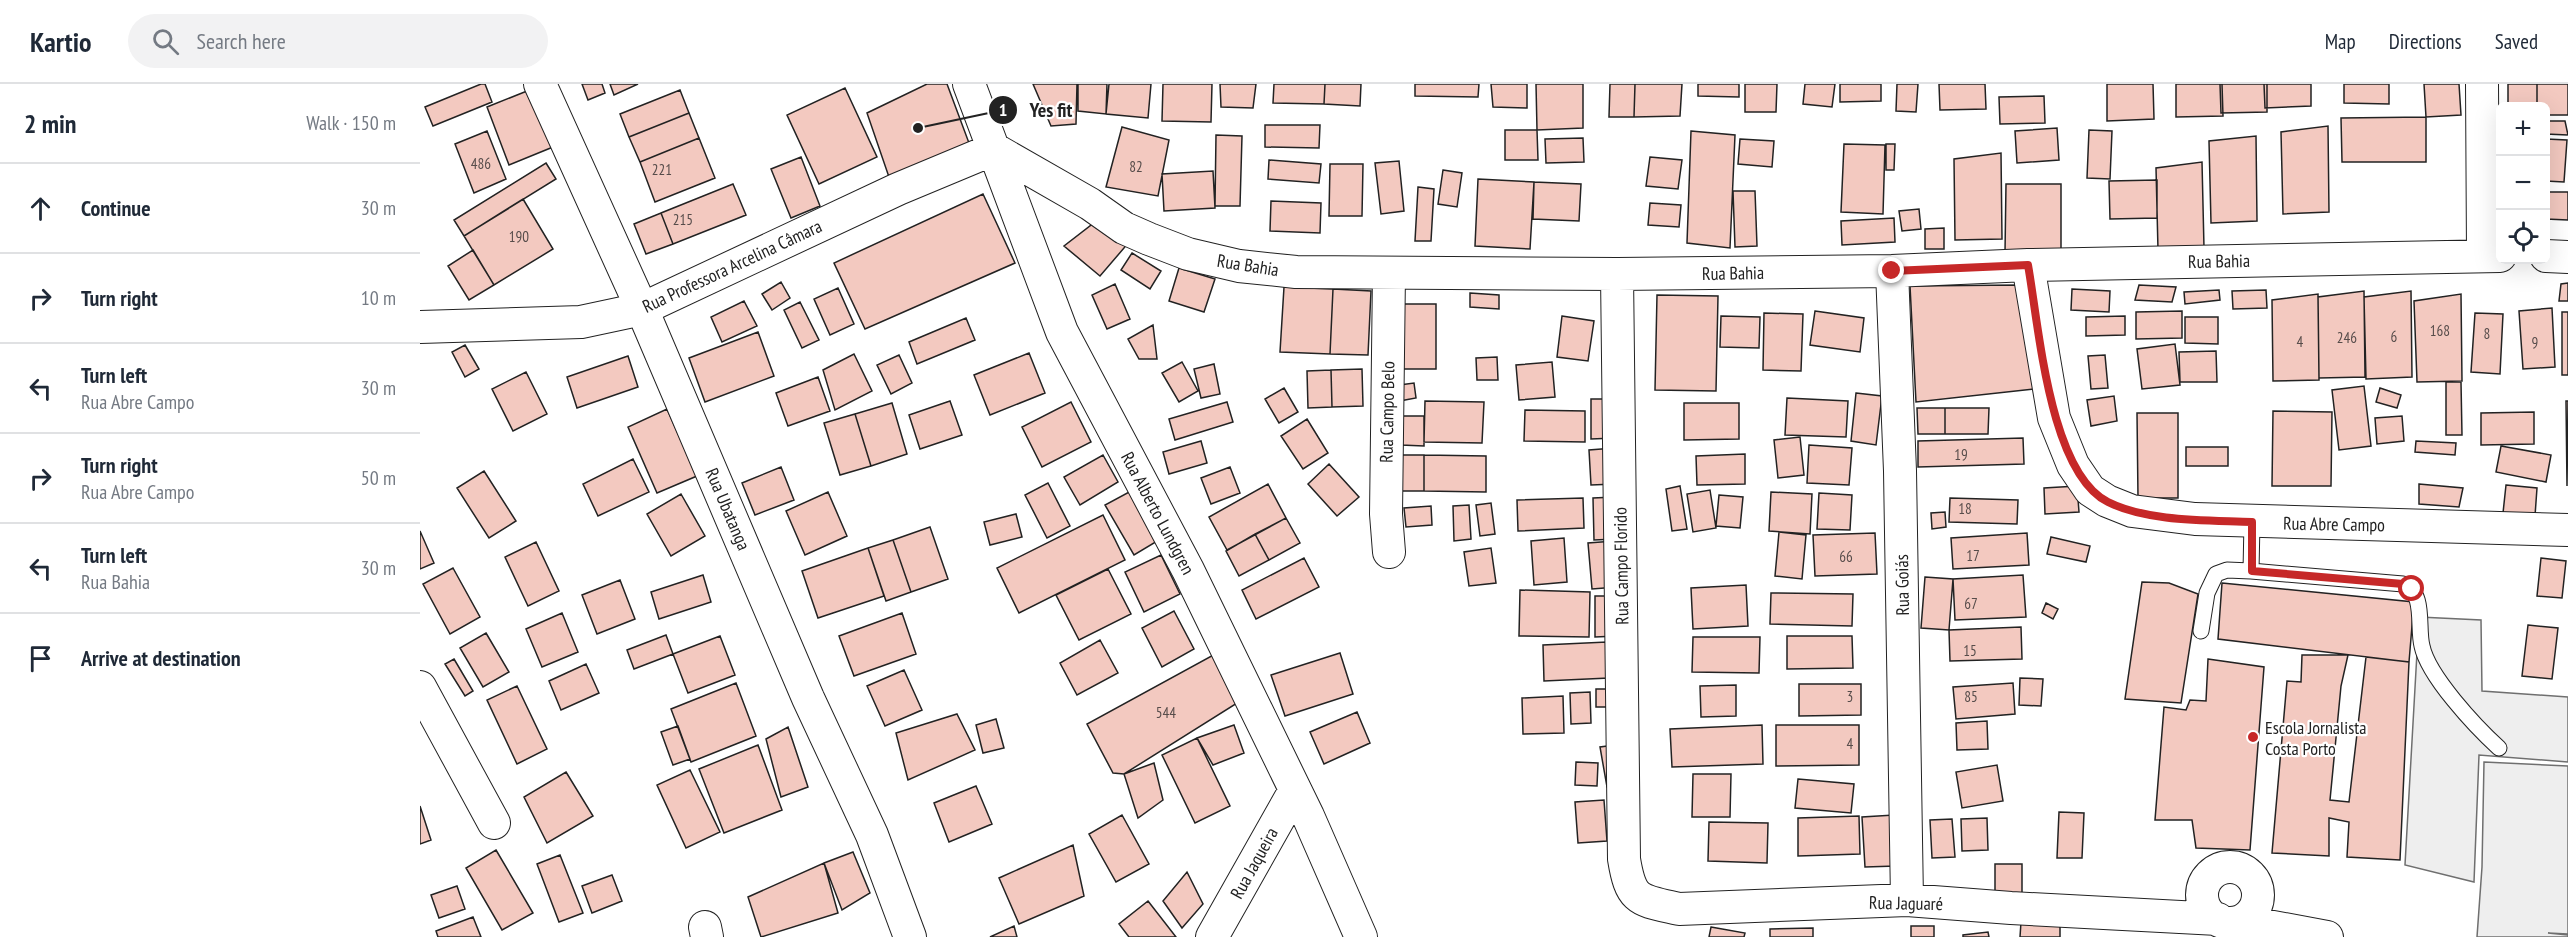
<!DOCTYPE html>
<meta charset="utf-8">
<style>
:root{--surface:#fff;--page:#f2f2f3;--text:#1f2937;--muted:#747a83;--line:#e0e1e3}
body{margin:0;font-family:"PT Sans Narrow",sans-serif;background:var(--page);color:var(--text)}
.controls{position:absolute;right:18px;top:18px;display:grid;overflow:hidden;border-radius:9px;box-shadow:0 6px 24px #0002}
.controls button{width:54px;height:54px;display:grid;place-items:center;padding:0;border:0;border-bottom:2px solid var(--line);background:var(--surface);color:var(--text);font:30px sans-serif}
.stop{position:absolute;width:18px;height:18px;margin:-14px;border:4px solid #c62828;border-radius:50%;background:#fff}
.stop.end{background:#c62828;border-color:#fff;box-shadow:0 2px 6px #0008}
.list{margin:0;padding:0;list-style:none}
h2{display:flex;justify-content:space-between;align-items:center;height:78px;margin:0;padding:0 24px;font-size:26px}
h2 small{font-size:20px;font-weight:400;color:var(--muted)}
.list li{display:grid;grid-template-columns:39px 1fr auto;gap:18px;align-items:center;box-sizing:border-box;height:90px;padding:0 24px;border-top:2px solid var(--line)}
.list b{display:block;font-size:22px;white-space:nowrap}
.list p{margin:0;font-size:20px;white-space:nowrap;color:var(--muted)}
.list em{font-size:20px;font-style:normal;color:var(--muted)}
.icon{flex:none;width:33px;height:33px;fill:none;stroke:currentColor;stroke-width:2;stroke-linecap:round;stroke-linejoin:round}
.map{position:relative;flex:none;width:2148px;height:853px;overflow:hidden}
header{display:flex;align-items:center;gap:36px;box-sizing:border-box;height:84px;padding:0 30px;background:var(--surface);border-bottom:2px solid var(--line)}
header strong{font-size:28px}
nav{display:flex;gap:33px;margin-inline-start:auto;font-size:21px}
.search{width:420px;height:54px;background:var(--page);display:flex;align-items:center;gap:15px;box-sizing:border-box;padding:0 21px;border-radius:33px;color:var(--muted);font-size:22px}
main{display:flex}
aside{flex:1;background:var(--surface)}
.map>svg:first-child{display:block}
.green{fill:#eee;stroke:#6f6f6f;stroke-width:1.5}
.building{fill:#f3c9c0;stroke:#222;stroke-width:1.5}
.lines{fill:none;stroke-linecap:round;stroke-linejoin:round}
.lane-casing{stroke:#222;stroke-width:17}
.street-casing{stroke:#222;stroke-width:34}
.lane{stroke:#fff;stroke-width:15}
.street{stroke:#fff;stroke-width:32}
.route{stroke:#c62828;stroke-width:8}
.poi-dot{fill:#c62828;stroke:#fff;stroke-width:2}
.labels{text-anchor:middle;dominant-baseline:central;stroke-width:4.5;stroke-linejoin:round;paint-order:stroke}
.number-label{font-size:15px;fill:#564c4a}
.street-label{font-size:18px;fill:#222;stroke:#fff}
.poi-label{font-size:18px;fill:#222;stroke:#fff;text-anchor:start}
.leader{fill:none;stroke:#222;stroke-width:2}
.callout-dot{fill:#222;stroke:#fff;stroke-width:2}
.mark-label{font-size:18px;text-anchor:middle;font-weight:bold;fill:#fff}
.callout-label{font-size:20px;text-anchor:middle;font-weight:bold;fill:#222;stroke:#fff;stroke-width:4.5;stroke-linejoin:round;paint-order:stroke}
</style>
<header>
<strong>Kartio</strong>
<div class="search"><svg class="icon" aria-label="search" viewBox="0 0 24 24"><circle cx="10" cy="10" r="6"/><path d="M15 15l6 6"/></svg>Search here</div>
<nav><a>Map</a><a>Directions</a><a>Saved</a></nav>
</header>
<main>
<aside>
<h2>2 min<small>Walk · 150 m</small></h2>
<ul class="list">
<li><svg class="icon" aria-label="ahead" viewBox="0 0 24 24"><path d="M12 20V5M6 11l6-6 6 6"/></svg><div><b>Continue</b></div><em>30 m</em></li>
<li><svg class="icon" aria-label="right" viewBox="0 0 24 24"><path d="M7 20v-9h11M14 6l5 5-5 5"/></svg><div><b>Turn right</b></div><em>10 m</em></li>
<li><svg class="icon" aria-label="left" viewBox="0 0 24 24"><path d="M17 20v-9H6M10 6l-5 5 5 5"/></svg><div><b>Turn left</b><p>Rua Abre Campo</p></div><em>30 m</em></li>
<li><svg class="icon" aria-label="right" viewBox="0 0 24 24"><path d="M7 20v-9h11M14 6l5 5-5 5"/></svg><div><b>Turn right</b><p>Rua Abre Campo</p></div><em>50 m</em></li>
<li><svg class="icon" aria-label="left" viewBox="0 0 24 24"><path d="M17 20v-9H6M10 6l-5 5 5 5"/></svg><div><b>Turn left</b><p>Rua Bahia</p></div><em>30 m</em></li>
<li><svg class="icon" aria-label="arrive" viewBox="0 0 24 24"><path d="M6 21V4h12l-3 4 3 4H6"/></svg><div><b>Arrive at destination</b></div></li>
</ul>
</aside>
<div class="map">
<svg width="2148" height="853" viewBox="0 0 2148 853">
<rect width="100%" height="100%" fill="#fff"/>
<path class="green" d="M1999,533L2061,536L2062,607L2148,613V678L2059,671L2054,798L1985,781Z
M2064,678L2148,682V850L2128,849L2148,851V853H2057L2062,783Z"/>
<path class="building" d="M61,0H65L72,18L13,42L5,23Z
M162,0H182L185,9L168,16Z
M190,0H218L194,11Z
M507,0H527L549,59L470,96L447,29Z
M613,0H657L656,40L631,42Z
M658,0H687L686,30L658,27Z
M689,0H731L728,34L686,30Z
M743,0H792L791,38L742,37Z
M800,0H836L833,24L801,23Z
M854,0H905L904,20L853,19Z
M905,0H941L940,22L904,20Z
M995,0H1059L1058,13L995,12Z
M1071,0H1107V24L1073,23Z
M1116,0H1163V44L1117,46Z
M1190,0H1215L1214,33H1189Z
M1215,0H1262L1260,32L1214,33Z
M1278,0H1319V13L1278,12Z
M1325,0H1357L1356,28H1325Z
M1385,0H1415L1412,23L1383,20Z
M1420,0H1461V17L1420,18Z
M1477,0H1498L1496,28L1476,27Z
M1519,0H1565L1566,25L1520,26Z
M1687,0H1733L1734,35L1687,37Z
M1756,0H1802L1803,32L1756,33Z
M1800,0H1847V28L1801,29Z
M1844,0H1891V22L1845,24Z
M1924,0H1969V20L1924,19Z
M2004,0H2039L2041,31L2006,33Z
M2088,0H2117V22H2088Z
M2117,0H2148V31H2126V22H2117Z
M425,4L457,73L399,100L367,31Z
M112,5L133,63L89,81L67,23Z
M260,6L269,29L209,53L200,30Z
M1624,12L1625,39L1580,40L1579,13Z
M269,29L279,54L220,78L209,53Z
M2006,33V78H1922L1921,34Z
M2126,37H2145L2148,51L2126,50Z
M845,41H900L899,64L845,63Z
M1908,42L1909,128L1863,130L1861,48Z
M702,43L749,56L738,112L686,103Z
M1637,44L1639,76L1597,79L1595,47Z
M1085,46H1117L1118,76H1085Z
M1669,46L1692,47L1690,95L1667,94Z
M67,47L86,95L54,109L35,60Z
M1271,47L1315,51L1310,164L1267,159Z
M796,51L822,52L820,122H795Z
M1836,52L1837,137L1791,139L1789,57Z
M279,54L295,94L235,118L220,78Z
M1163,54L1164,78L1126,79L1125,55Z
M1320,55L1354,57L1352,83L1318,80Z
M2126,55L2147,56L2144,98L2126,97Z
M1424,60L1465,61L1463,130L1421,128Z
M1466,60H1475L1474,86H1466Z
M1581,69L1582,155L1535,156L1534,75Z
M381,73L400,122L371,134L351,85Z
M1230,73L1262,76L1258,105L1226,102Z
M849,76L901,80L899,99L848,95Z
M979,77L984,127L961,130L955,79Z
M1782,78L1784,164L1738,166L1736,84Z
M126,79L136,95L44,152L34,136Z
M910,80H943L942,132H909Z
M1023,86L1042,89L1037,123L1018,120Z
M793,87L795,124L744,127L742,90Z
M1058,95L1114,98L1110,165L1055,162Z
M1737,96V134L1690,135L1689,97Z
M1114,98L1161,100L1159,137L1113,135Z
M313,100L326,131L253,160L241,129Z
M1586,100H1641V169H1585Z
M998,103L1014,105L1011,157H995Z
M1313,107H1335L1337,162L1315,163Z
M2126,108H2148V136L2126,135Z
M563,110L595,179L445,245L414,179Z
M103,115L133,165L74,201L44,152Z
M851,117L901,119L900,149L850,147Z
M1230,119L1261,121L1259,143L1228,141Z
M1499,125L1501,145L1482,147L1479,127Z
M241,129L253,160L226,170L214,140Z
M1474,134L1475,158L1422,161L1421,137Z
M679,135L710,157L680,192L644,162Z
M1524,144V165H1505V145Z
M53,166L74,201L49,216L28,182Z
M712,169L741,187L730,205L701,186Z
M759,184L795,195L784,228L749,217Z
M361,198L370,214L352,226L342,210Z
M2148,199V217H2139L2141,200Z
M695,200L710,235L687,245L672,211Z
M1600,201L1614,305L1496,318L1490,202Z
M1719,201L1756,203L1752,218L1715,216Z
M864,203L913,205L910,270L860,268Z
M418,204L434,240L410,251L394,215Z
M913,205L951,207L948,271L910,270Z
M1652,205L1690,207L1689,228L1651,226Z
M1799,206L1800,216L1765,220L1764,208Z
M1846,206L1847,224L1813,225L1812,207Z
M1944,207L1945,293L1899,294L1898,213Z
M1991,207L1992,293L1946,295L1944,213Z
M1050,209L1079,211V225L1050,223Z
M1898,210L1899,296L1853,297L1852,216Z
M2041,210L2042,297L1997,298L1994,217Z
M1237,211L1298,212L1296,307L1235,306Z
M324,217L337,242L302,258L291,233Z
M380,218L399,256L382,264L364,226Z
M977,220H1016V285H976Z
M2132,224L2135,283L2103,285L2099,227Z
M1395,227L1444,234L1440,268L1390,261Z
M1762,227V254L1716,255V228Z
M2142,228H2148V291H2142Z
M1344,229L1383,230L1381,287L1343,286Z
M2055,229L2083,230L2080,290L2051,288Z
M1142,232L1174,237L1168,277L1137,273Z
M1301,232L1340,233L1339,264L1300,263Z
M1705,232V251L1666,252V233Z
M1765,233H1798V260L1765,259Z
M546,234L555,256L497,280L489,258Z
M733,241L737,275H719L708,255Z
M338,248L354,292L285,318L269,274Z
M1755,260L1760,301L1722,305L1717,265Z
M45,261L59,285L45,293L32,268Z
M1796,267L1797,298H1760L1759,268Z
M609,269L625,309L570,331L554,291Z
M434,270L452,307L415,326L403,286Z
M479,271L492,299L471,310L457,281Z
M1685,271L1688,304L1671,305L1668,272Z
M208,272L218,303L157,324L147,293Z
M1077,273L1078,296H1057L1056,274Z
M762,278L778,307L759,318L742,289Z
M1132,278L1135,313L1099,316L1096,281Z
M794,280L800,310L781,314L774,285Z
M942,285L943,322L912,323L911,286Z
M911,286L912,323L888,324L887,287Z
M106,288L127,330L93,347L72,305Z
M398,293L410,327L368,342L356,309Z
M2026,298H2041L2042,351H2026Z
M994,299L996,314L974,318L972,302Z
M1944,302L1951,362L1919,366L1912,306Z
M864,304L878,328L859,339L845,315Z
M1960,304L1981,311L1977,324L1956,318Z
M1436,309L1462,312L1456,361L1431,357Z
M1694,312L1697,337L1671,342L1667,316Z
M1367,314L1428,317L1426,353L1365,351Z
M1171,315H1195V354L1171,355Z
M530,317L542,351L500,365L489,331Z
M1005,317L1064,318L1062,359L1004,358Z
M2146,317H2148L2147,402Z
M651,318L671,358L622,383L602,343Z
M807,318L813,338L755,356L749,335Z
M472,319L487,370L451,382L435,330Z
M1264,319H1319V355L1264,356Z
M1497,324H1525V350H1498Z
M1525,324H1569L1568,350H1525Z
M247,325L277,392L237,409L208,343Z
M1105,326L1165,327V358L1104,357Z
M1853,327L1912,328L1911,402H1852Z
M2114,328V360L2061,361V329Z
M1717,329H1758V414H1718Z
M435,330L451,382L420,391L404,339Z
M981,332H1004V362L981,361Z
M1982,332L1984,357L1957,360L1955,334Z
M887,335L908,369L883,385L861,352Z
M1380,353L1384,391L1358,394L1354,356Z
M1603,354L1604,380L1498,383V357Z
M781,357L787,379L749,390L743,368Z
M1996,357L2036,359L2035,371L1995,368Z
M1389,361L1432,364L1429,401L1387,399Z
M2081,362L2131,371L2126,398L2076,388Z
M1766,363H1808V382H1766Z
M1194,364L1195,400L1171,401L1169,366Z
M1325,370V400L1277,401L1276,372Z
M683,371L698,398L660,421L644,393Z
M981,371H1004V407H980Z
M1004,371L1066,372V408L1004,407Z
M213,375L229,408L178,432L163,400Z
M909,380L939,413L917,432L888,400Z
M361,383L374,416L335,431L322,399Z
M810,383L820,409L791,420L781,394Z
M64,387L96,437L69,454L37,404Z
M628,399L650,442L627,454L605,411Z
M848,400L866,434L807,466L789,433Z
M1999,400L2043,404L2039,423L1999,420Z
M2086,401L2117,404L2115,432L2083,429Z
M1260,402L1267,445L1252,447L1246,405Z
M1657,402L1659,428L1625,430L1624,404Z
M1290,406L1296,444L1273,448L1267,410Z
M711,407L739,456L714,471L685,421Z
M408,408L427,452L385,471L366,427Z
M1351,408L1392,410L1390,450L1349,447Z
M1399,409L1432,411L1430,446L1397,445Z
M261,410L285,452L251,472L227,430Z
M1299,411L1323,413L1320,444L1296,442Z
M1195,413L1196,455L1174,456L1173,414Z
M1163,414L1164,444L1098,447L1097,416Z
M1530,414L1598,416L1597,440L1529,438Z
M1071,419L1075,450L1060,452L1056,421Z
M1049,421L1051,455L1034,457L1033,422Z
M1011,422L1012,441L986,443L984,424Z
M1525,428L1526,443L1512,445L1511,429Z
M596,430L602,453L570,461L564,438Z
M683,431L705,476L599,529L577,484Z
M866,434L880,459L849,476L835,450Z
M510,443L528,495L491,508L473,456Z
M0,447L14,479L0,485Z
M1359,448L1386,451L1382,495L1355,492Z
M1455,449L1457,490L1395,492L1393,451Z
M1607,449L1609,481L1533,485L1531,454Z
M835,450L849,476L819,492L806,467Z
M1631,453L1670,462L1666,478L1627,470Z
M1144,454L1147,498L1114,501L1111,457Z
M473,456L491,508L466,517L448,464Z
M1194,457L1197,503L1172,505L1168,459Z
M116,458L139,507L108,522L85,473Z
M448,464L464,512L398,534L382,487Z
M1071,464L1076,499L1049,502L1044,468Z
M741,471L760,510L724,528L705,488Z
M884,474L899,503L836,535L822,506Z
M2121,474L2146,477L2142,514L2117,512Z
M33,484L60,533L30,550L3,500Z
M688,485L711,530L659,556L636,511Z
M283,491L291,518L239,535L231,508Z
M1603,491L1606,533L1535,536L1533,495Z
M1505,493L1533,495L1529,546L1501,544Z
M200,496L215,535L177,550L162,511Z
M1722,498L1749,499L1778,510L1761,619L1705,615Z
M1802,499L1994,518L1989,578L1798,555Z
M1326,501L1328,542L1273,545L1271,504Z
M1100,506L1170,508L1169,553L1099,552Z
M1351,509L1433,510L1432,542L1350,540Z
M1175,512H1197V552L1175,553Z
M1626,519L1638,525L1633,535L1622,529Z
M754,527L774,565L742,583L722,544Z
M142,529L158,568L122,583L106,545Z
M482,529L496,570L434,592L419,552Z
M2108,541L2138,544L2132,595L2102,592Z
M1601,543L1602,575L1530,577L1529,546Z
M66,549L89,588L63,603L40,564Z
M246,551L253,570L214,585L207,566Z
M300,552L315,591L268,609L253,570Z
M1367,552H1432L1433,584L1367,585Z
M1273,553H1340L1339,589L1272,588Z
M680,556L698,589L657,611L640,579Z
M1187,558L1189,594L1124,597L1123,561Z
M797,569L822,616L704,690L693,689L667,640Z
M920,569L933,610L865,632L851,591Z
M1882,571H1928L1921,602L1910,716L1929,718L1946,573L1989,578L1980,776L1927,773L1929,738L1909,734V772L1852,769L1867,597L1881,598Z
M34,575L53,607L45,612L25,580Z
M1788,575L1844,583L1830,766L1776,764L1772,736H1735L1744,623L1766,626L1770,616L1786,617Z
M166,580L179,609L141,626L129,597Z
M484,586L502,626L465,642L447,602Z
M1600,594L1623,595L1621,622L1599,621Z
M316,599L336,652L271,678L251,625Z
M1593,599L1595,630L1536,635L1533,603Z
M1379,600H1441V631L1379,632Z
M1316,601V632L1281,633L1280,602Z
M97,602L127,665L97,680L67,616Z
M1176,605H1199V623H1176Z
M1170,608L1171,639L1151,640L1150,609Z
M1143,612L1144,649L1103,650L1102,614Z
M937,628L950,659L904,680L890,648Z
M537,630L555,666L488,696L476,649Z
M576,635L584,664L563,669L556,641Z
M1567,637L1568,665L1537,666L1536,639Z
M814,641L824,669L793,681L777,654Z
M1342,641L1343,680L1252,683L1250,645Z
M1356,641H1439V681L1356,682Z
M258,642L270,675L253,681L241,648Z
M368,643L388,703L361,713L346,655Z
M777,654L810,722L775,739L742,671Z
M338,661L362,726L304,749L279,685Z
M1195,661L1201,701L1187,703L1180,663Z
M1156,678L1178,679L1177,702L1155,701Z
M734,679L743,716L718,734L704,690Z
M1577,681L1583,717L1542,724L1536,688Z
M270,686L300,748L266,764L237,701Z
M146,688L173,732L127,759L104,713Z
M1273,690H1311L1310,733H1272Z
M1378,695L1434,700L1431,729L1375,724Z
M556,702L572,740L529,758L514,719Z
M1184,716L1187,757L1158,759L1155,718Z
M0,722L11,756L0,760Z
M1639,728L1664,729L1662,774H1637Z
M702,731L729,780L696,798L669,750Z
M1474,731L1476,782L1445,783L1442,733Z
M1439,732L1440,770L1378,772V734Z
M1567,734L1568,766L1542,767L1541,735Z
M1532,735L1535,773L1512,774L1510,736Z
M1289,738L1348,739L1347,779L1288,777Z
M653,761L664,812L599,840L579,794Z
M76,766L113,829L82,846L46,784Z
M433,768L450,809L422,826L404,779Z
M140,771L163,829L139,838L117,780Z
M404,779L418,829L341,853L328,813Z
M1575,780H1602V819L1575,820Z
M767,788L783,820L762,844L743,817Z
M192,791L202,817L172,829L162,802Z
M37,802L45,825L19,834L11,811Z
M728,817L756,853H709L699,840Z
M53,833L61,853H18L16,847Z
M1601,838L1640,840V853H1600Z
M594,842L597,853H570Z
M1491,842H1514V853H1491Z
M1291,843L1325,849L1324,853H1289Z
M1393,844V853H1350V845Z
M1568,848L1569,853H1543V851Z"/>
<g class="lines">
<defs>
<path id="lane" d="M1832,438L1831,487L1983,500C2006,508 1997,543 2002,562C2008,592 2056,643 2079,664
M1781,547L1787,509L1796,490L1807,486L1831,487"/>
<path id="street" d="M120,0L222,225L388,614L452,751L490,853
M549,0L642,248L768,486L888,732L941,853
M2062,0L2063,171
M2126,172L2148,173
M1608,181L1634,334L1653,381L1670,406L1687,417L1712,427L1775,435L2148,446
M1472,187L1480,387L1487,816
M1197,190L1204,775C1211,818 1219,816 1259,825L1487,816L1591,824L1798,835
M0,243L161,238L222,225L478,105L574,65L670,120L704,144L729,155L768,170L819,182L876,188L1197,190L1472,187L1608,181L2080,172
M969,468L966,430L969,189
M0,603L74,739
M1782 811a28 28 0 1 1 56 0a28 28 0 1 1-56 0Z
M1821,837L1907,853
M285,843L287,853
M792,853L875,706"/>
</defs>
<use href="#lane" class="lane-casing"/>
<use href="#street" class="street-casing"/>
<use href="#lane" class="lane"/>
<use href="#street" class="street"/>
</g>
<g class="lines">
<path class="route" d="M1472,187L1608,181C1619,242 1629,388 1688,418C1728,438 1788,436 1832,438V487L1983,500L1992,505"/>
</g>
<circle class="poi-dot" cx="1833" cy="653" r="6"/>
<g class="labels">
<g class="number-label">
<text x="61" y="79">486</text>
<text x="716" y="82">82</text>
<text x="242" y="85">221</text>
<text x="263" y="135">215</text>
<text x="99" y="152">190</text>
<text x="2020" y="246">168</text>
<text x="2067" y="249">8</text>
<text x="1974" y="252">6</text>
<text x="1927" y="253">246</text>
<text x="1880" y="257">4</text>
<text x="2115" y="258">9</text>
<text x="1541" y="370">19</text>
<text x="1545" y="424">18</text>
<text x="1553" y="471">17</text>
<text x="1426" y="472">66</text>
<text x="1551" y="519">67</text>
<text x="1550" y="566">15</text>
<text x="1430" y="612">3</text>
<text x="1551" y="612">85</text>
<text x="746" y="628">544</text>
<text x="1430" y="659">4</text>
</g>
<g class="street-label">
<text transform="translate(1799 177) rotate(-1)">Rua Bahia</text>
<text transform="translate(828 181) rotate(9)">Rua Bahia</text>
<text transform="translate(312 182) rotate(-25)">Rua Professora Arcelina Câmara</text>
<text transform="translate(1313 189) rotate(-1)">Rua Bahia</text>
<text transform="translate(967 328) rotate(-89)">Rua Campo Belo</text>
<text transform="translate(308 425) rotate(67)">Rua Ubatanga</text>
<text transform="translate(738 429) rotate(62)">Rua Alberto Lundgren</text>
<text transform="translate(1914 440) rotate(1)">Rua Abre Campo</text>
<text transform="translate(1201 482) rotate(-91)">Rua Campo Florido</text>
<text transform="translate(1482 501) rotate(-91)">Rua Goiás</text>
<text transform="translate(834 779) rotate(-61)">Rua Jaqueira</text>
<text transform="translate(1486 819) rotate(1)">Rua Jaguaré</text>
</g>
<g class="poi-label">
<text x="1845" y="643">Escola Jornalista<tspan x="1845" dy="21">Costa Porto</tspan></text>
</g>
</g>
<path class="leader" d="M498 44L583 26"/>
<g class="callout-dot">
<circle cx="498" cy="44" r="6"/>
<circle cx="583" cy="26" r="15"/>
</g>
<g class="mark-label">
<text x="583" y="32">1</text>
</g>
<g class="callout-label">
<text x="631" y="33">Yes fit</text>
</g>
</svg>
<div class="controls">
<button>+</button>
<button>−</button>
<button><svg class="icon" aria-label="locate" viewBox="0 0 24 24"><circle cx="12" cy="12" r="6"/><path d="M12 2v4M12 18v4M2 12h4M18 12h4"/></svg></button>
</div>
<div class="stop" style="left:1992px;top:505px"></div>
<div class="stop end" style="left:1472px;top:187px"></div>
</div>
</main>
